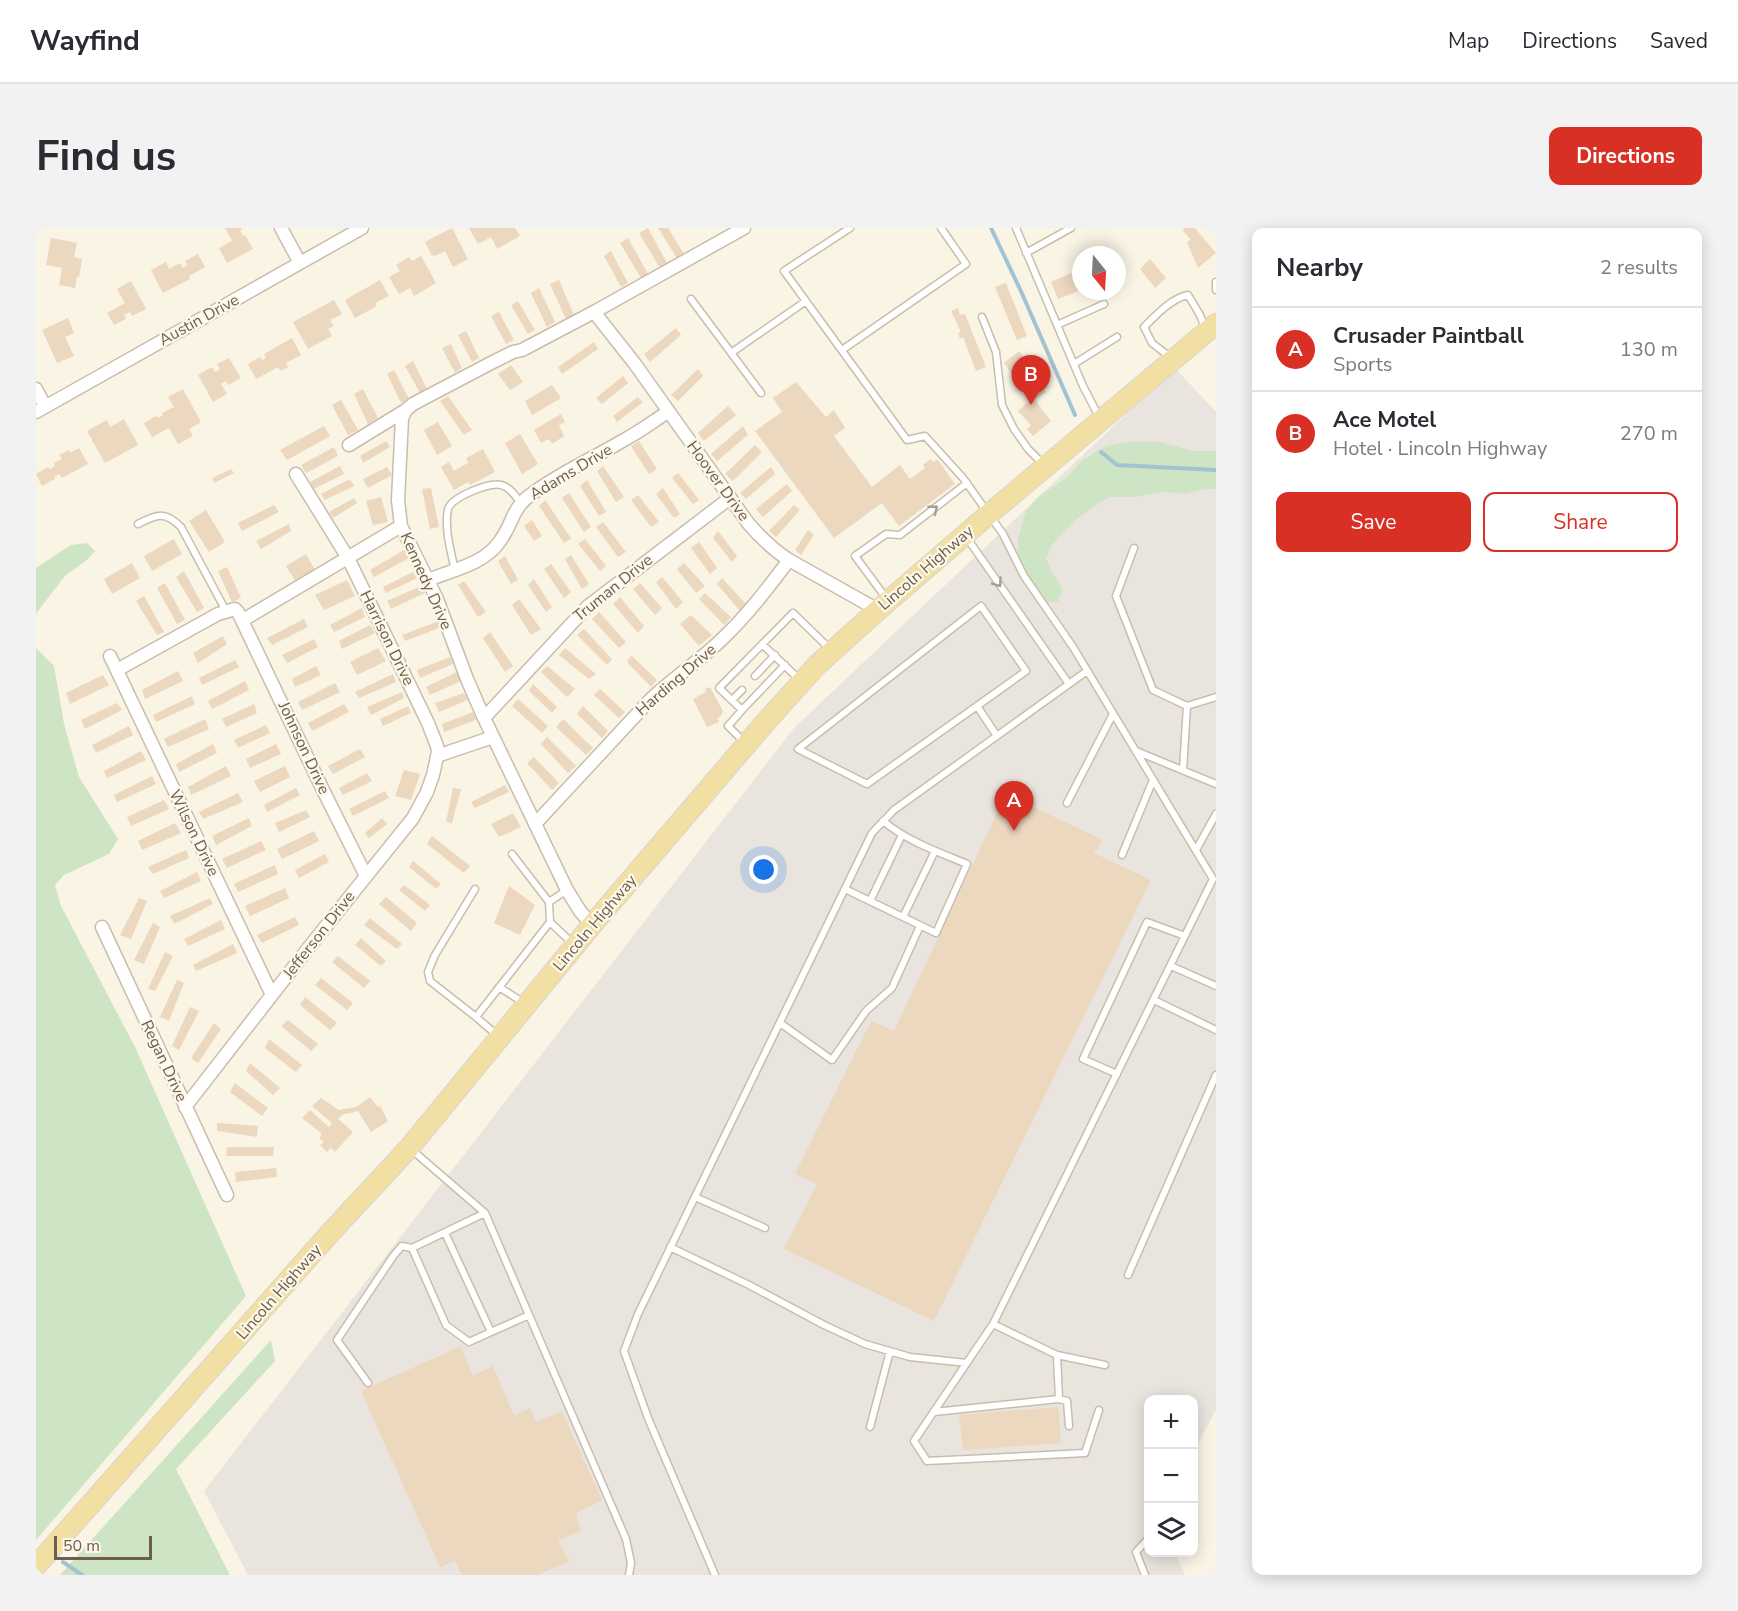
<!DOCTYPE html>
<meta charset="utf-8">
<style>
:root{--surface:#fff;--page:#f2f2f3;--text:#2b2b33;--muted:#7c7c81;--line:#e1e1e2;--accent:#d93025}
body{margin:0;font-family:"Nunito Sans",sans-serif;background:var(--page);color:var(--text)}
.controls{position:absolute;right:18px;bottom:18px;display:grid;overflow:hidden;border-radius:12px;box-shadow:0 3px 15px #0003}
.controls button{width:54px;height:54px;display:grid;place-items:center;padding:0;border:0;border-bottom:2px solid var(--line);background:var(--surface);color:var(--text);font:30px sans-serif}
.compass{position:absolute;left:1036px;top:18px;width:54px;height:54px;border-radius:50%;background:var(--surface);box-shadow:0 3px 15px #0003;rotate:162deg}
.scale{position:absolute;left:18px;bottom:15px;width:98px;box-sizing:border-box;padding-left:6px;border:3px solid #6f5e4d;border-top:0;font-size:16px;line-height:21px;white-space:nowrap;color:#6f5e4d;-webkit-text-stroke:4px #fdf8ea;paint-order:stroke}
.you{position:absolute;left:728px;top:642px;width:21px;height:21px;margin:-15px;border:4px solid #fff;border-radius:50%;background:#1a73e8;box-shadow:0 0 0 9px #1a73e833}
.badge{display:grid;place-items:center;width:39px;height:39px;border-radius:50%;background:var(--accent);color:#fff;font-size:20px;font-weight:700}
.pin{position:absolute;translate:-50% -50px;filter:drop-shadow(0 2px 3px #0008)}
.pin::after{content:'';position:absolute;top:32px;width:21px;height:18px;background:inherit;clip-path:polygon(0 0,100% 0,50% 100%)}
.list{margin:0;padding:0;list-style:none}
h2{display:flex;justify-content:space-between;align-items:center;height:78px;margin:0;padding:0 24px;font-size:26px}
h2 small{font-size:20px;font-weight:400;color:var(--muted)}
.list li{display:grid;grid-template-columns:39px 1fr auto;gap:18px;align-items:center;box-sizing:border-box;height:84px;padding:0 24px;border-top:2px solid var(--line)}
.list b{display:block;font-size:22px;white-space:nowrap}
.list p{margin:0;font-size:20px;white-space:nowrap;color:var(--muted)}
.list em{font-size:20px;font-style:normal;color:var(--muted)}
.actions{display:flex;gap:12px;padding:18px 24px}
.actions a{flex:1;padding:14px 0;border:2px solid var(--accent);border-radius:12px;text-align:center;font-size:21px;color:var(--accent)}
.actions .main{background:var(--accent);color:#fff}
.icon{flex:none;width:33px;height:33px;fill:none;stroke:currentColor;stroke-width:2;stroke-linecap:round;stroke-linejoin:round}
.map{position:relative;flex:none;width:1180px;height:1347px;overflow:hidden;border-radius:12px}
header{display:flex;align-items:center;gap:36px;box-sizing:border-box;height:84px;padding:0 30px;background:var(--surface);border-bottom:2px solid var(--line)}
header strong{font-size:28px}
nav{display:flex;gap:33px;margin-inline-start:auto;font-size:21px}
.intro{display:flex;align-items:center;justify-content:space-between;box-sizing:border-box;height:144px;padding:0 36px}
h1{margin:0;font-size:42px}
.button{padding:15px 27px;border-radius:12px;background:var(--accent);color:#fff;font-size:21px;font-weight:700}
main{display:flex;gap:36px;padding:0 36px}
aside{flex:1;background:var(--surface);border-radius:12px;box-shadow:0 3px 15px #0003}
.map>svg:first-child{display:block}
.industrial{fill:#e9e5de}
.green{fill:#cde5c4}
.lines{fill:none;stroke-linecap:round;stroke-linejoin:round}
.stream{stroke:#a2c3d1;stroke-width:4}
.building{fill:#ecd7bf}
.service-casing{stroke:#c9bdac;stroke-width:9}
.minor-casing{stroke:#c9bdac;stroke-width:15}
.primary-casing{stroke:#dad5d1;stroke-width:22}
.service{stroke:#fff;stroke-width:6}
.minor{stroke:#fff;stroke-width:12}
.primary{stroke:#f1dfa3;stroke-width:20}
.oneway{stroke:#a99e94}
.labels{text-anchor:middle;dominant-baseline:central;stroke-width:4.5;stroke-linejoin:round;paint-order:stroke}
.street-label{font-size:16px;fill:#6f5e4d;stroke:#fdf8ea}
</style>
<header>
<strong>Wayfind</strong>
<nav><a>Map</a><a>Directions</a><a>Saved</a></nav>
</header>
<div class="intro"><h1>Find us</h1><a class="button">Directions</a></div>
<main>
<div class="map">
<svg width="1180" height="1347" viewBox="0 0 1180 1347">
<rect width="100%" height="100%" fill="#f9f4e4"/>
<path class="industrial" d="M1139,140L1180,184V1182L1158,1223V1172H1112V1324L1139,1325L1149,1347H212L168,1263L758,500Z"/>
<path class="green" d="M1090,214H1123L1158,223H1180V261H1169L1148,266L1130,264L1096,269H1074L1056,279L1041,291L1015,318L1010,331L1016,344L1027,361L1022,374H1006L987,343L982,327V310L990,283L1001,270L1030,250L1048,231L1070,218Z
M51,315L59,323L52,331L29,348L1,384L0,388V340L35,317Z
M0,420L18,438L28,496L43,549L82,611L73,626L28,647L19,657L25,678L99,819L210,1068L0,1312Z
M235,1112L239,1133L140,1241L194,1347H24Z"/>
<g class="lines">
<path class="stream" d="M955,0L984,61L1039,187
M1065,224L1081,237L1180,242
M27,1334L46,1347"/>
</g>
<path class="building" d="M189,0H205L206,2L204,3L207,8L209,7L217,21L191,35L183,20L196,13Z
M416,0L432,31L417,39L409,23L399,28L398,27L396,28L389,14Z
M433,0H479L484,8L461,21L455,9L442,16Z
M612,0L632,37L624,40L603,5Z
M622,0H632L648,26L641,30Z
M1149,0H1159L1180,25L1162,40L1151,14L1155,12L1147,3Z
M15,10L41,15L38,29L46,31L43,49H41L39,60L23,57L26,40L10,37Z
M592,10L612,46L605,50L584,15Z
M575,23L592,55L585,59L568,28Z
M162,26L169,39L153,48L154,51L127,65L115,42L130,34L133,41L144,35L147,40L151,37L149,33Z
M385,28L400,55L378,68L374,60L363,66L353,49L364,43L360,37L373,29L376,33Z
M1114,31L1130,50L1119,60L1104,41Z
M1045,41V62L1022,71L1015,54Z
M344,52L353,68L339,75L341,78L319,90L309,72Z
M523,52L538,87L530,91L514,56Z
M95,53L110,81L96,88L94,84L88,87L90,91L78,97L71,85L89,75L81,61Z
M970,55L991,108L981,112L959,59Z
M503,60L519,94L511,99L495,65Z
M298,72L306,86L294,92L298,98L292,101L296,108L272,121L257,94Z
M482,73L499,102L492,106L475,77Z
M922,80L924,87L929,86L950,139L940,143L927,109L924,111L922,105L925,104L915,83Z
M463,84L478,112L470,116L455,88Z
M32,90L38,105L29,109L38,128L21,135L6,102Z
M640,100L645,107L614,134L608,126Z
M430,103L443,130L436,134L422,107Z
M256,110L265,127L250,135L252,139L244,143L242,139L220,151L212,136L224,129L226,132L230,130L228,126Z
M558,114L562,121L526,146L522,139Z
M415,116L426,140L419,145L406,120Z
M983,123L991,133L998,127L1012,144L1002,152L991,140L978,149L968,135Z
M193,130L205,150L192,157L190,153L185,156L191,166L177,174L162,147L176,139L179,144L184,141L181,136Z
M377,133L391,161L384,165L369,138Z
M475,137L487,154L474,162L462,146Z
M662,141L667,148L642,173L635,167Z
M358,142L373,171L365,175L351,146Z
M587,148L592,155L566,176L560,170Z
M760,154L790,189L798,182L809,200L798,208L836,259L864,237L874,251L889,240L887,237L895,231L897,234L902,232L919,256L863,298L846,275L798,310L719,203L746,184L737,170Z
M1002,156L1010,164L999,172L1015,193L997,208L991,201L995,197L982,183L994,172L990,166Z
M516,157L525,170L496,187L489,173Z
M147,161L165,194L153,201L157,208L142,216L133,200L116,209L108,195L120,188L122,190L127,187L126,185L138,179L132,169Z
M327,161L342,190L332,196L318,166Z
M412,168L436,202L428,207L404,173Z
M602,169L607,174L581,194L577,188Z
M305,172L322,202L312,207L296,177Z
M692,178L700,187L668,213L662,205Z
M525,186L529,194L523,197L528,208L516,216L513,211L505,215L498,202Z
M88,191L102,217L69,235L51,203L71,192L74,199Z
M402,194L416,218L401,227L388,202Z
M288,198L294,208L251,232L244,222Z
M707,198L712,207L681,233L675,226Z
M484,206L502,236L486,246L469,215Z
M350,213L354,219L327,235L324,228Z
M603,213L621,241L613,246L595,218Z
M719,217L726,224L697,253L689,246Z
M298,219L302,228L270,245L265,237Z
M43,220L52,236L26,250L23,246L18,249L19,251L6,258L0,246L12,239L14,241L19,238L18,235L26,231L23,227L33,222L34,225Z
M447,221L459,244L434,257L432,254L418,262L405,239L413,234L418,243L432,235L430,230Z
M304,238L308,246L278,261L274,254Z
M567,238L588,269L580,274L561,243Z
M351,239L356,247L332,260L327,251Z
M735,239L739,246L710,271L704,265Z
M195,241L198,245L178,255L176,250Z
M642,245L663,272L657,276L636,250Z
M314,251L318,258L289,272L285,266Z
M551,252L570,284L563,288L544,258Z
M751,256L756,263L727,289L720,281Z
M395,260L403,299L394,301L386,261Z
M627,260L644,286L638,290L620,266Z
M533,265L555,299L548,304L526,270Z
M602,267L623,294L615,299L595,272Z
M345,269L352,294L337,297L330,273Z
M318,270L321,275L297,290L293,284Z
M509,272L535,310L528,315L503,278Z
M238,277L243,284L206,303L202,295Z
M758,277L764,282L740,309L733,303Z
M170,282L189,314L173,324L153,293Z
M496,292L506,308L498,313L488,298Z
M567,294L590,324L582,329L560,299Z
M253,296L255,303L225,321L220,313Z
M772,302L778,307L765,327L759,322Z
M682,303L701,328L696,334L677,310Z
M138,311L146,326L116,343L108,328Z
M549,311L570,338L564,343L542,316Z
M663,314L681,340L674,346L655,320Z
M368,322L373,330L338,349L334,342Z
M270,326L279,342L260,354L250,338Z
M535,327L553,356L546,361L529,331Z
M469,328L482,352L475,356L462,333Z
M96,335L104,350L76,366L68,351Z
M648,335L669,358L660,365L641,341Z
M515,336L535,364L528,370L508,341Z
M191,339L205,370L196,374L182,343Z
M148,343L168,380L161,384L140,349Z
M377,344L381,350L350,365L347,359Z
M626,349L647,374L640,381L620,354Z
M686,350L710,376L704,383L681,356Z
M498,351L516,379L510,384L492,357Z
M311,352L319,368L288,382L279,367Z
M428,353L450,384L442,389L422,357Z
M129,355L149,392L141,396L121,360Z
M604,355L626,380L619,387L597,361Z
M387,357L391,364L355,381L351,373Z
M669,365L695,389L688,397L663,371Z
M108,368L128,404L121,407L100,373Z
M584,369L608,398L602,405L577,376Z
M483,371L505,401L495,407L476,377Z
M326,380L329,389L298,404L294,397Z
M563,384L590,414L583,420L556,391Z
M655,387L676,407L663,418L644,396Z
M268,391L272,399L236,417L231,410Z
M403,393L406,399L369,413L366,407Z
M334,397L339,405L306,421L303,413Z
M548,401L576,431L571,437L541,407Z
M454,404L477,438L469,444L447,410Z
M187,408L191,416L162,435L157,425Z
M278,411L282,419L251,435L246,427Z
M342,420L350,433L321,447L314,434Z
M529,420L560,446L553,451L523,427Z
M595,427L621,452L615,459L591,434Z
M414,429L417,436L384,450L381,442Z
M199,432L203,439L166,457L163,450Z
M280,438L285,447L259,459L256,451Z
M511,438L539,461L531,469L505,444Z
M142,443L147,453L109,471L106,462Z
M423,443L427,452L394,467L390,459Z
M357,446L360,454L323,470L319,464Z
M67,447L73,457L34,476L30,465Z
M209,453L213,462L176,481L172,473Z
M299,455L304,464L266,482L262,474Z
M497,456L521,479L516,485L493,463Z
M674,459L687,483L685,488L681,490L683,494L671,499L657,471L670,464L669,461Z
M564,461L589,484L583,490L558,467Z
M366,464L368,470L335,487L331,479Z
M428,465L432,472L403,484L399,475Z
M156,468L159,476L120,494L117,487Z
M482,471L512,498L506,505L476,478Z
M81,475L86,482L49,501L45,492Z
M218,476L221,485L190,499L186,491Z
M308,476L313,484L276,503L272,495Z
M372,478L375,485L347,498L344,491Z
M547,478L572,503L566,510L541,486Z
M437,484L440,492L408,504L406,496Z
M169,491L173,501L132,519L128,511Z
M527,491L557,520L550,527L520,499Z
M230,497L234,505L202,520L198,512Z
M93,498L97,507L60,525L56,517Z
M511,509L540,538L532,545L505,516Z
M177,516L181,525L143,544L140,536Z
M240,516L245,526L214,540L210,531Z
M324,521L329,529L297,546L292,538Z
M105,523L110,532L71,550L68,543Z
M498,529L523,555L516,562L491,535Z
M190,538L195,548L155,567L152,559Z
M249,538L254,549L224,564L218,553Z
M368,542L384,546L375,572L359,568Z
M331,545L336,553L307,567L303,560Z
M116,548L120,556L81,574L78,567Z
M469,557L473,564L439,580L435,574Z
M260,560L264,567L231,584L228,577Z
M417,560L425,561L416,595L410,594Z
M349,563L353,570L317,588L313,581Z
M202,565L207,574L167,591L163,584Z
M970,566L1067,612L1058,625L1115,652L898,1093L748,1021L781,956L759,946L835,793L858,803Z
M128,572L133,581L95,598L91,589Z
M270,582L274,589L243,604L239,595Z
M477,585L485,599L463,609L455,596Z
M213,590L216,598L180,617L176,608Z
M346,590L351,596L333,610L329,605Z
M139,595L145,605L106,622L102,613Z
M278,603L283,613L246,631L241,621Z
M396,608L434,638L428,645L391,616Z
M225,613L230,622L191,640L186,631Z
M150,622L153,630L117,646L112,639Z
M289,626L293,634L263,650L259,642Z
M377,633L405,656L400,661L373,639Z
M239,637L242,646L202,664L198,656Z
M161,644L165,653L128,670L124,663Z
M368,657L394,677L389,683L363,662Z
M473,658L499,677L484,707L458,695Z
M249,660L253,670L214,688L209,678Z
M350,669L381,695L375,703L343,676Z
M103,670L111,673L95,711L84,707Z
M174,670L177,676L138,696L134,688Z
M259,689L263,697L226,715L221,707Z
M334,690L366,716L361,721L328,697Z
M185,692L189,701L152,718L148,711Z
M117,695L124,699L108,736L98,732Z
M325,710L350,733L345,738L319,717Z
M197,716L201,725L160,743L157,737Z
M129,724L137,728L119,763L112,761Z
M302,728L334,753L328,760L296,734Z
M285,750L317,775L311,782L279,757Z
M141,752L148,755L133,793L124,789Z
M269,769L301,795L294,802L264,777Z
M154,779L163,783L143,822L136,818Z
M252,792L282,816L275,823L245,798Z
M178,795L185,801L162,835L155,830Z
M233,811L266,837L260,844L229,820Z
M214,835L244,860L237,867L210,843Z
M199,855L232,880L226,888L194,864Z
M334,869L342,879L344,878L352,893L335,904L322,883L306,887L302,891L317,904L299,924L295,920L291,924L284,917L288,914L283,910L286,906L266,890L274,882L293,899L296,895L276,878L285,870L303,882L320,879Z
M181,895L222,898L221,909L181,903Z
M191,919H238L237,928H190Z
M240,940L241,949L200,954L199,944Z
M425,1118L437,1148L457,1138L478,1188L494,1180L500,1194L526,1184L566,1272L540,1285L545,1303L522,1312L533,1333L502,1347H426L419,1333L404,1339L325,1163Z
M1022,1179L1025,1215L927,1222L923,1187Z"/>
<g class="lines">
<defs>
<path id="service" d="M814,0L748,43L871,212L889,208L927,250L967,306L988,348L1037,419L1177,651L957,1096L878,1213L891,1233L1049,1225L1063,1182
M980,0L1047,158L1063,189
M990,25L1035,0
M1180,54V62
M655,71L725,165
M946,89L960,124L966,177L978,201L992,221L1007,236
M1021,97L1068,76
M806,122L930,36L905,0
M695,125L770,73
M1134,129L1116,115L1108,99C1120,87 1136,70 1152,67L1164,87L1169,100
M1038,136L1081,109
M102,296C121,286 129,283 145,299L190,383
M931,310L1033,456
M1098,320L1080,368L1117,462L1151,478L1147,542
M419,342C415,325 408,299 412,281C416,269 453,254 465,257C474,259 480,268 485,276
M850,370L819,328L850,306L864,307L931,255
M726,416L765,453
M719,448L739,427
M696,472L706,462
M941,478L990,443L945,378L762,521L831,556L941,478L961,508
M1151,478L1180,469
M706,482L749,437
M708,514L692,498L706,482L683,460L757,385L794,421
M1100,523L1180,556
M1031,575L1077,486
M1160,622L1180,586
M476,626L513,674L514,694
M1086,627L1117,552
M439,661L399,727L392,744L394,753L440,789L514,694L537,716
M809,661L900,705L931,636C902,624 871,613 847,593
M834,673L866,607
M513,674L531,662
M867,689L899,623
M1135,738L1180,758
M463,759L488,775
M1118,772L1180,802
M440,789L462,808
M744,795L796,832L830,783L856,760L884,698
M1081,846L1047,831L1111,694L1149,708
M376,922L449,985L493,1087L433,1114L410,1097L376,1020L449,985
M659,969L729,1000
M409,1005L455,1104
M634,1019L713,1057L788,1097L829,1116L874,1129L931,1135
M1092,1047L1180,847
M493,1087L590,1311L595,1335L593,1347
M1021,1127L1069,1137
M332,1155L301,1112L358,1027L366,1018L376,1020
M1023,1171L1031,1173L1033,1198
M898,1184L1023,1171L1021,1127L957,1096
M834,1199L854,1123
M679,1347L612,1190L588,1123L602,1086L836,605L858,582L1051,443
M1109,1347L1100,1324L1112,1311"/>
<path id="minor" d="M245,0L264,35
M558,84L599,136L712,295C725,310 737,322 753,332L842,382
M0,161L9,178
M0,184L326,0
M313,217L370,182
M392,352C416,342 449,336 464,313C478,294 475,280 497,265C527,243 562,228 593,209C606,202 619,192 632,184
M207,392L365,298
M74,428L236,767
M81,442L182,386L199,381L202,384L286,560L330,648
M448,490L551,379L694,270
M401,528L457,509
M499,596L614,472C636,451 662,434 684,413C710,389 732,360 753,332
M556,697L544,683L531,662L448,490L431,451L401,371L365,298L362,272L366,190L370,182L377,176L455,135L477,124L486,122L558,84L708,0
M66,699L191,967
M149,879L274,718L377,590L391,564L397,547L402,524L401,518L392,495L312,330L260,246"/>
<path id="primary" d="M0,1338L295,1004L373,920L556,697L728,496L781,437L842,382L953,286L1180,96"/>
</defs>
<use href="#service" class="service-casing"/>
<use href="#minor" class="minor-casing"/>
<use href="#primary" class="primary-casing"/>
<use href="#service" class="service"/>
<use href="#minor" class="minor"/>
<use href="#primary" class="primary"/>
</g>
<defs><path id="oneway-chevron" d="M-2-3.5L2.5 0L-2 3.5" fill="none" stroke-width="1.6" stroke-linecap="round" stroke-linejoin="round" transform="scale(1.5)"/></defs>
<g class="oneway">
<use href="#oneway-chevron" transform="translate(898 281) rotate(-38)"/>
<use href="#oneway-chevron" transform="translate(962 355) rotate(55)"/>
</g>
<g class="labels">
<g class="street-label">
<text transform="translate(163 92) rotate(-29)">Austin Drive</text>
<text transform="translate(535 244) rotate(-31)">Adams Drive</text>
<text transform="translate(682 253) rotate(54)">Hoover Drive</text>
<text transform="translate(890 340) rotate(-41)">Lincoln Highway</text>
<text transform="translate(390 353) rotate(66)">Kennedy Drive</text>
<text transform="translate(577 360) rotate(-39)">Truman Drive</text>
<text transform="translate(351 410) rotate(64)">Harrison Drive</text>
<text transform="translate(640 452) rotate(-41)">Harding Drive</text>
<text transform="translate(268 520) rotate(65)">Johnson Drive</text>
<text transform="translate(158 605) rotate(64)">Wilson Drive</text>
<text transform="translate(559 695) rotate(-50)">Lincoln Highway</text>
<text transform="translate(283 707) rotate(-52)">Jefferson Drive</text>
<text transform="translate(128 833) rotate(65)">Regan Drive</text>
<text transform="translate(243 1064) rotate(-49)">Lincoln Highway</text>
</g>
</g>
</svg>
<div class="controls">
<button>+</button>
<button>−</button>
<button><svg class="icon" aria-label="layers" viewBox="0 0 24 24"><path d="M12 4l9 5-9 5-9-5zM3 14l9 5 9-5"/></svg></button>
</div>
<svg class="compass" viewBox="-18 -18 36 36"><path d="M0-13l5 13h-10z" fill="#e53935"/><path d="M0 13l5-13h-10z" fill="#7c7c81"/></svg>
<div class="scale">50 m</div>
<div class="you"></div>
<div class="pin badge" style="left:978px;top:603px">A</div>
<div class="pin badge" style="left:995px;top:177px">B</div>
</div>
<aside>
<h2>Nearby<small>2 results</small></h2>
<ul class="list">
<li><span class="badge">A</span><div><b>Crusader Paintball</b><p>Sports</p></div><em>130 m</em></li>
<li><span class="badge">B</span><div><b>Ace Motel</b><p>Hotel · Lincoln Highway</p></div><em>270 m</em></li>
</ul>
<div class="actions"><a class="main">Save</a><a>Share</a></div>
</aside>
</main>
